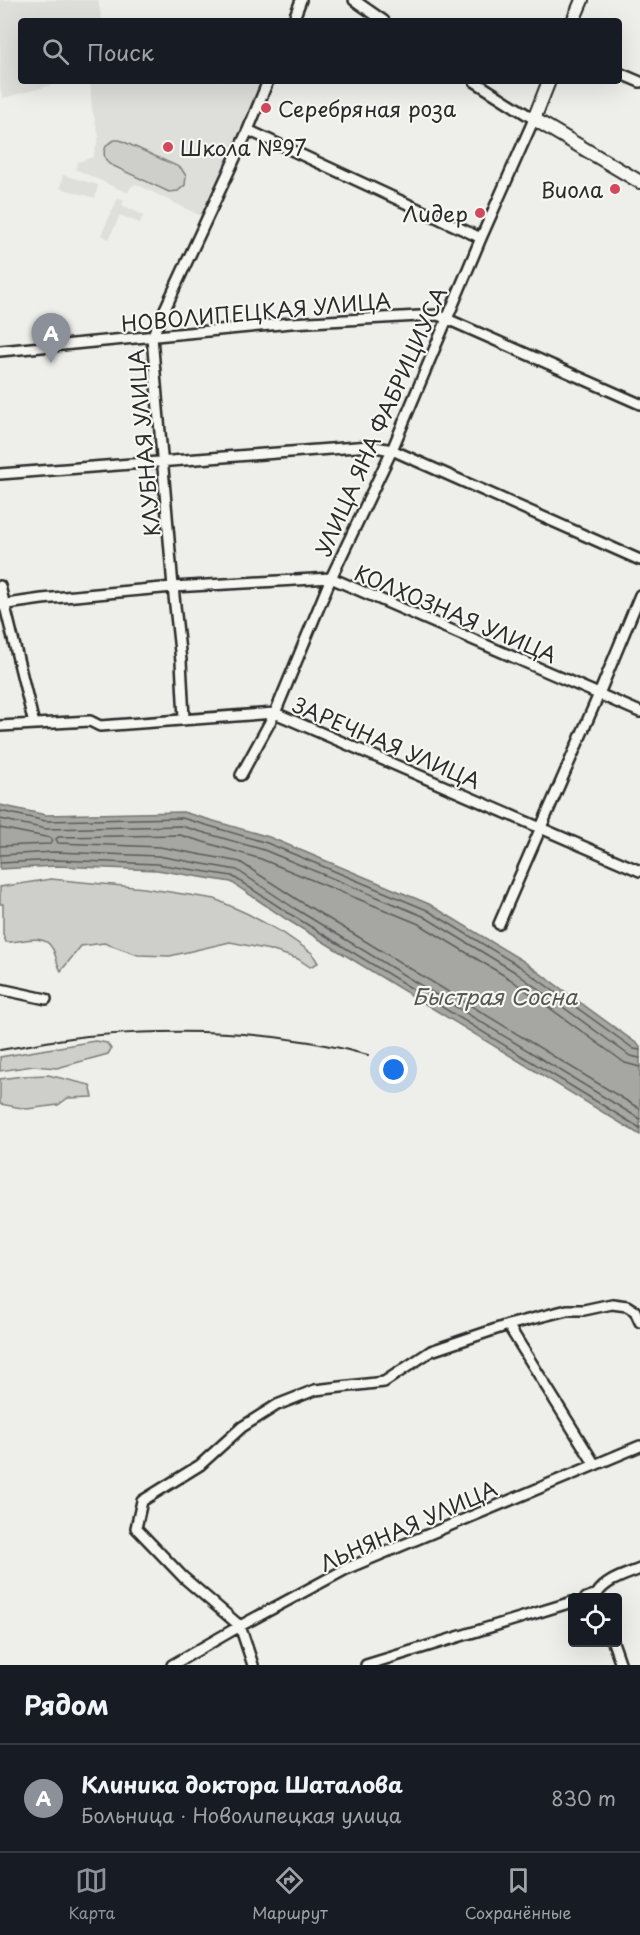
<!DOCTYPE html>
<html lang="ru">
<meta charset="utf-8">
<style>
:root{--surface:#171b24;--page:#20242c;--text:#f1f3f6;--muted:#9ea1a6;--line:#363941;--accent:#8c9099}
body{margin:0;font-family:"Playpen Sans",sans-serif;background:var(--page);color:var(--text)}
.controls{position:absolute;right:18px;bottom:18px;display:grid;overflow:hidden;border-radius:6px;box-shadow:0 6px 24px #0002}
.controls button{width:54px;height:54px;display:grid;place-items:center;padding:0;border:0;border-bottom:2px solid var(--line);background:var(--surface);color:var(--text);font:30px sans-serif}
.you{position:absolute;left:394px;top:1070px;width:21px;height:21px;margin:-15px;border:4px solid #fff;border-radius:50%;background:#1a73e8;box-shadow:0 0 0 9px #1a73e833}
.badge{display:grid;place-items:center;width:39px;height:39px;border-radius:50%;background:var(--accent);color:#fff;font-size:20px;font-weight:700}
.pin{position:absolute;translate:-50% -50px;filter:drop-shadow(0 2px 3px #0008)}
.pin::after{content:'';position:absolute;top:32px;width:21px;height:18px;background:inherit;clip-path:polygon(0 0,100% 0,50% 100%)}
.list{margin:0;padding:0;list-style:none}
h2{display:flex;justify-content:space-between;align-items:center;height:78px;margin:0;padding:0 24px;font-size:26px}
h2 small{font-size:20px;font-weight:400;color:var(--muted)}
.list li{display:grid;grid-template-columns:39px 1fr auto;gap:18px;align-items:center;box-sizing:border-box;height:108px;padding:0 24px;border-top:2px solid var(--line)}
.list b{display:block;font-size:22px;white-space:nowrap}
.list p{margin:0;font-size:20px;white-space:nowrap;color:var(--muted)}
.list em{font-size:20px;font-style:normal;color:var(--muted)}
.icon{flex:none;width:33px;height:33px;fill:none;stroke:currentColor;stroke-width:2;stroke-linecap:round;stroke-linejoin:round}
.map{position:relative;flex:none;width:640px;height:1665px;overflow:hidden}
.search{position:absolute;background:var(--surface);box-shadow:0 6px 24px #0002;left:18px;right:18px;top:18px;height:66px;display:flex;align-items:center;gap:15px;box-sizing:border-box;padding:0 21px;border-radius:6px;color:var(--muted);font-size:22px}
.sheet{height:186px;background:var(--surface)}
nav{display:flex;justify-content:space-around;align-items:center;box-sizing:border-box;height:84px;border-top:2px solid var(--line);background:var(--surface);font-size:16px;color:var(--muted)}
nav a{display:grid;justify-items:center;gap:3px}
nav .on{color:var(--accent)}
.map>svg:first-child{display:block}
.built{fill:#dededb}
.green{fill:#cececa;stroke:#7c7c7a;stroke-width:1.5}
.water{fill:#a6a6a3;stroke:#757573;stroke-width:1.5}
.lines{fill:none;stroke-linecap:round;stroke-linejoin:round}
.shore{stroke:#5c5c5b;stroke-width:1.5}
.minor-casing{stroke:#2b2b2b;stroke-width:14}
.major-casing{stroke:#2b2b2b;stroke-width:16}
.minor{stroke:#f6f6f2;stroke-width:9}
.major{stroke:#f6f6f2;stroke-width:12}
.rail{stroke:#2b2b2b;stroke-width:2}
.poi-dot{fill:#d1495b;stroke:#f6f6f2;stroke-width:2}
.labels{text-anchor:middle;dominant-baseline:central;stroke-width:4.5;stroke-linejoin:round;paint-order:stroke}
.poi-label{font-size:21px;fill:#2b2b2b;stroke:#f6f6f2;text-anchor:start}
.street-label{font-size:21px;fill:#2b2b2b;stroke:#f6f6f2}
.water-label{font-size:22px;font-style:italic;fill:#565655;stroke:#f6f6f2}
</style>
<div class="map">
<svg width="640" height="1665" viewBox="0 0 640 1665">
<rect width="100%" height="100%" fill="#eeeeea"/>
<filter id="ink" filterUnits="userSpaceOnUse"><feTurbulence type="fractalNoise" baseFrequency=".0167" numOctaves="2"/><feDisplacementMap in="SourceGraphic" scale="12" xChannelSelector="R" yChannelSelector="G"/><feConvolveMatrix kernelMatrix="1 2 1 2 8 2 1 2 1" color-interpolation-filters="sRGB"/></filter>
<g filter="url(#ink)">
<path class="built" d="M0,0H98L102,21H21V81H67L3,98L0,87Z
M90,81H249L265,87L207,219L136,184L131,187L128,193L75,169L78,162L93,157L99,136L92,109Z
M63,175L98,185L95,198L60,188Z
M118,198L124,200L122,205L143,215L140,223L120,215L109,239L101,235Z"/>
<path class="green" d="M115,140H120L181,168L186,176L185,185L178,191L169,192L109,164C101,155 103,144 115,140Z
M51,879L144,888L215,899L248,914L283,933L312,953L318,963L310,967L298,959L270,950L230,942L170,956L138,955L104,943L81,946L61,971C56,963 56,953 52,948C44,932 20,943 6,942L3,934V904H0V887Z
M95,1041L107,1043L111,1049L108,1054L57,1068L33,1066L0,1071V1057Z
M48,1075L90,1085L93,1097L68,1098L58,1105L27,1109L0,1104V1079L23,1076Z"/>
<path class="water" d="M0,805L46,815L183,812L269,837L429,904L523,961L640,1046V1135L286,919L231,882L157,870L56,866L0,869Z"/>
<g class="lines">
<path class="shore" d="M0,811L46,821L182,818L267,843L427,910L519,966L634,1049L640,1050
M0,819L46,829L181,826L264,850L423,916L515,972L630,1056L640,1058
M0,828L51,838L53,841L50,844L0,846
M0,855L55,852L158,856L237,870L294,908L640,1119
M0,863L56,860L157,864L232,876L290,914L640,1128
M640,1067L625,1063L510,979L419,924L261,859L180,835L58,837L56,839L58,843L160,847L240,862L298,900L640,1109"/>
<defs>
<path id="minor" d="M354,0L384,21
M293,21L301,0
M619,73L640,82
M248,130L481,238
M0,351L291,323L438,315L640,404
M0,474L370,446L392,450L640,560
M0,586L34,724
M0,605L42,599L173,587L331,578L640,712
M184,719L181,661L173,587L152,337L248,130L268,81
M0,726L90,721L100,726L275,713L640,871
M241,775L275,713L331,578L392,450L481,238L534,119L474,81
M499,924L599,694L640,595
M0,989L46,999
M508,1325L567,1310H584L612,1304L627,1306L635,1311L640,1322
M586,1598L597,1594C606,1580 625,1575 640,1569
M613,1642L621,1665
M172,1665L240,1626L348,1568L640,1446
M253,1665L240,1626L183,1577L136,1528L142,1501L200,1465L242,1427L277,1405L315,1390L384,1382L431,1351L508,1325L595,1465
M366,1665L572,1602"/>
<path id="major" d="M573,21L582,0
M549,81L534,119L640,182"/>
</defs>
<use href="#minor" class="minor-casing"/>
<use href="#major" class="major-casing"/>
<use href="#minor" class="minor"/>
<use href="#major" class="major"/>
<path class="rail" d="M0,1050C33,1045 66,1037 100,1035C188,1028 282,1031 368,1055"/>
</g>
</g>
<g class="poi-dot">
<circle cx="266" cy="108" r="6"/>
<circle cx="168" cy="147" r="6"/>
<circle cx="615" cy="189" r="6"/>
<circle cx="480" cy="213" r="6"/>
</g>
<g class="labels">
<g class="poi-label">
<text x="278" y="108">Серебряная роза</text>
<text x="180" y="147">Школа №97</text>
<text x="603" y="189" text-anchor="end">Виола</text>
<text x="468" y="213" text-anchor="end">Лидер</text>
</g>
<g class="street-label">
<text transform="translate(256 311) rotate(-5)">НОВОЛИПЕЦКАЯ УЛИЦА</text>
<text transform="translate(380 421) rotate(-66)">УЛИЦА ЯНА ФАБРИЦИУСА</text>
<text transform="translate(143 443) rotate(-95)">КЛУБНАЯ УЛИЦА</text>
<text transform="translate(456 613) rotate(23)">КОЛХОЗНАЯ УЛИЦА</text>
<text transform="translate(387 742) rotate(23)">ЗАРЕЧНАЯ УЛИЦА</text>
<text transform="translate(408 1525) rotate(-24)">ЛЬНЯНАЯ УЛИЦА</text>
</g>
<g class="water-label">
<text x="495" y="995">Быстрая Сосна</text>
</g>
</g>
</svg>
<div class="controls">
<button><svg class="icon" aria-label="locate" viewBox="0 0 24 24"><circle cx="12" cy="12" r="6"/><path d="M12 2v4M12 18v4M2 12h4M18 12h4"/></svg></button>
</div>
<div class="you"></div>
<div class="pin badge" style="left:51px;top:363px">A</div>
<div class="search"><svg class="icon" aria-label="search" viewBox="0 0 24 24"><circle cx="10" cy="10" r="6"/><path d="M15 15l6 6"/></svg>Поиск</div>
</div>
<section class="sheet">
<h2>Рядом<small></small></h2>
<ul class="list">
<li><span class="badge">A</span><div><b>Клиника доктора Шаталова</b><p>Больница · Новолипецкая улица</p></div><em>830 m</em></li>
</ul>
</section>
<nav>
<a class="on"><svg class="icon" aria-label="map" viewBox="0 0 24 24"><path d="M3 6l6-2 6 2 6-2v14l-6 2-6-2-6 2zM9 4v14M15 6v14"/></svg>Карта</a>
<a><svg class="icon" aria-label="directions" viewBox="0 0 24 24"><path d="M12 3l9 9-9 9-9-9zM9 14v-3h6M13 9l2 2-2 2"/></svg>Маршрут</a>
<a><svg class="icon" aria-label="saved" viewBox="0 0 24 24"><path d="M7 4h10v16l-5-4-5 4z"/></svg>Сохранённые</a>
</nav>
